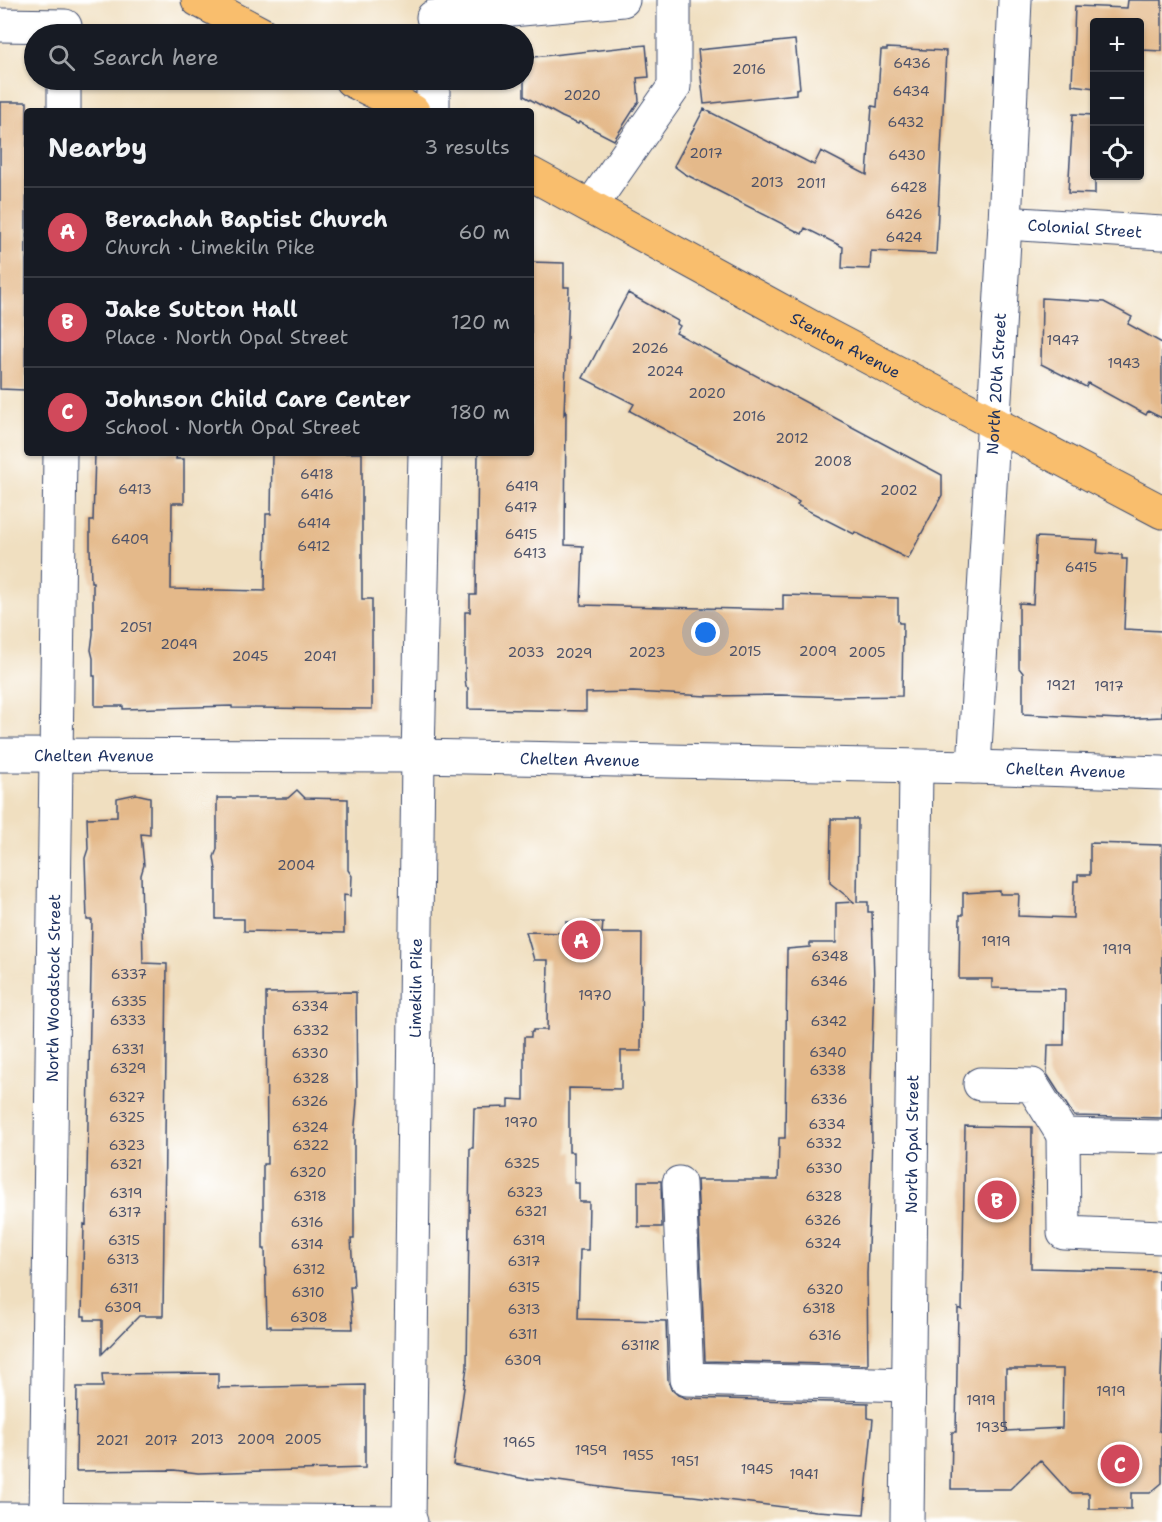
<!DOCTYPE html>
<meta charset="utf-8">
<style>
:root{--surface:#171b24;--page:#20242c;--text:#f1f3f6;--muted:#9ea1a6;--line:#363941;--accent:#d1495b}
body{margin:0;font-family:"Shantell Sans",sans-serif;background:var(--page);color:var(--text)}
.controls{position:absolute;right:18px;top:18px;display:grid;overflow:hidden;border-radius:6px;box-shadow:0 2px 4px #0004}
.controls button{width:54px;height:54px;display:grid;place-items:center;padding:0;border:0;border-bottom:2px solid var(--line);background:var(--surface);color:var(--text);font:30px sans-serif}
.you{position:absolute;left:706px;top:633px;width:21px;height:21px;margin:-15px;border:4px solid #fff;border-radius:50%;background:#1a73e8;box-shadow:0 0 0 9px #1a73e833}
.badge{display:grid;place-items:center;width:39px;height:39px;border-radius:50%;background:var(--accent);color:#fff;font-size:20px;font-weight:700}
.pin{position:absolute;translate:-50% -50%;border:3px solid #fff;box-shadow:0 2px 6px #0006}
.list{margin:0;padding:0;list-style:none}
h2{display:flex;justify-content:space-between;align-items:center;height:78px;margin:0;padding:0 24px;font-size:26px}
h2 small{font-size:20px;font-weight:400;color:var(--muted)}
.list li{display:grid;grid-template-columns:39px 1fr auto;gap:18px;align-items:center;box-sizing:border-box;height:90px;padding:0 24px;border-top:2px solid var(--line)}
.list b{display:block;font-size:22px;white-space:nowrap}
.list p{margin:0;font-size:20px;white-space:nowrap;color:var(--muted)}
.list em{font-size:20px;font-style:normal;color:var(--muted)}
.icon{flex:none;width:33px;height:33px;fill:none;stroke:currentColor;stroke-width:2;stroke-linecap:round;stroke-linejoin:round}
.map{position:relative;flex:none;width:1162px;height:1522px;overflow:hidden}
.search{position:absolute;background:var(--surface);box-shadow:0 2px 4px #0004;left:24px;top:24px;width:510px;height:66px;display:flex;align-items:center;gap:15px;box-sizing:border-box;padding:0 21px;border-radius:33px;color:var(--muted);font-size:22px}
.panel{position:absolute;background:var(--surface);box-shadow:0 2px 4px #0004;left:24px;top:108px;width:510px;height:348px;border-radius:6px}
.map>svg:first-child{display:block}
.building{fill:#e4b98a;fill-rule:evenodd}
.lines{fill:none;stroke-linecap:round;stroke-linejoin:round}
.minor-casing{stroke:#3b496d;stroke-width:35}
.major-casing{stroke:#3b496d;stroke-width:35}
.minor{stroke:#fff;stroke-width:33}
.major{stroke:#f9be6d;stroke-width:33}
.labels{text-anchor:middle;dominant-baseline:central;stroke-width:4.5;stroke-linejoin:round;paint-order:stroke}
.number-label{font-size:14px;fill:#4d5269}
.street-label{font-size:16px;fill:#1b2f5e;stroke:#fff}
</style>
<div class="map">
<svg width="1162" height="1522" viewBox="0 0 1162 1522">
<rect width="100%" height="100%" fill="#fff"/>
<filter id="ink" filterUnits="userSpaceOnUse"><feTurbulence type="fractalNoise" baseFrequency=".0167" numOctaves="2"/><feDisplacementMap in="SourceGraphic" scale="12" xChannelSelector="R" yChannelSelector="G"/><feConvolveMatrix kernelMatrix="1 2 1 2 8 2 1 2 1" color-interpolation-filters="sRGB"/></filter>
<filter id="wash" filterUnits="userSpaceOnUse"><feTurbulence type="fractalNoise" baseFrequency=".008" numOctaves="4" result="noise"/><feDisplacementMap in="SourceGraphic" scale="24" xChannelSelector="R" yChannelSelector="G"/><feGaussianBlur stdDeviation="1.35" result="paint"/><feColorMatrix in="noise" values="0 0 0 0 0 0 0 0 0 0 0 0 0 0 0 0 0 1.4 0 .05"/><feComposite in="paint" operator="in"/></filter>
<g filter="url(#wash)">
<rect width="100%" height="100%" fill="#f0dfc0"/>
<g id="blocks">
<path class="building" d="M1128,0H1162V51L1142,50L1140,94V22H1095V88L1072,85L1075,6L1127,8Z
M795,40L800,88L796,89V94L704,104L698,50Z
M646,45L649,77L637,78L639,101L614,140L579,122L578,124L562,117L524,96V58Z
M887,48L946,51L936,254L871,251L870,269L842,268L843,247L805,228L802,234L685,174L674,166L704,109L814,165L821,151L867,175L872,106L877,107L881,50H887Z
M0,102H27L25,390L0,389Z
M1073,114L1095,115V194L1068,193Z
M531,262L564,263V287H569L564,414L566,411L565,545L583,546L581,605L783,610V595L898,598V620L899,623H903L902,696L843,697L781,695L707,696L633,692L586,693V711L468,709V688L466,687L465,677V612H470V595H476L478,453H531Z
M628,293L678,321L677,324L680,326L676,333L942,475V495L908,559L855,532L854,534L797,505L799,502L770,486L630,411L634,404L583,378Z
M1042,298L1104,302L1132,317L1128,324L1162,343V418L1148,411L1146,415L1088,383L1086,387L1041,364Z
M95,453H177L176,459H184V503H172L171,589L265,591L266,514H271L272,453H362V599H372V709L232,708V706L123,709V706H95V676H93V658L91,650L93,634V582H91L90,548V521H93Z
M1036,537L1098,540L1097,553L1122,555V559H1127L1124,629L1162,631V717L1119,719L1023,714V673L1019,668V603L1033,604Z
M297,790L305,798L348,799V870L352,876L351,896L344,895V933L244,931V919H216V870L214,857L217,849V798H288Z
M136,794L150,797V835L141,834L144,865L141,875L143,963L167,964L163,1316H139L102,1354V1320H85V1316H82L84,1224L86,1225L92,920H87L85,858L88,849L87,818L117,817V798Z
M831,819H858L857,902H868V912H872L874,980L871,1086L872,1139L867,1274L868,1365L705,1361L697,1180H778L779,1138H785L787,949L810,947V943H836V903L854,902L830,883Z
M1090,843L1162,845V1118L1074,1116L1047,1074L1048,1045H1064L1065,989L992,988V979H959L960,915H963V893L1000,891V894H1019L1018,916L1073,918L1074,881H1078V875H1090Z
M566,922H603L602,933H642L641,1051H621V1089L569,1088V1152H574V1183H579V1202H589L588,1250H580L578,1319L666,1321L668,1380L671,1389L678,1395L686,1398L868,1403V1418L873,1419L864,1514L816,1511L693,1496L622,1490L551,1480L525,1479L453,1465L467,1367L470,1148H473L474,1108L509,1107V1099L524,1100V1037H531V1032H533V1030H547L548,960H534L526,932L566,933Z
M356,992L357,1102L354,1136V1239H351L354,1287H350L353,1329L271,1328V1326H267L265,1249H263V1164H267L266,993Z
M965,1126L1032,1127L1031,1268L1159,1271V1290H1162V1351L1159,1431L1162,1432V1483L1150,1493H1131V1509H1089V1493H1070L1040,1460L1010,1489H951L952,1432H956L958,1308L962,1310ZM1006,1369H1063L1062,1428L1006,1431Z
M638,1181H661L662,1227H638Z
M218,1373V1388L365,1385V1468L198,1473L174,1470L76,1471L77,1387H103L102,1374Z"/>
</g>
</g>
<g filter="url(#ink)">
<use href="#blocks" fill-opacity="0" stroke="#3b496d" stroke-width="1.5"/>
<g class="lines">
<defs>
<g id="minor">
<path d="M433,17L623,0"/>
<path d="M0,25L65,26"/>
<path d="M64,111V80"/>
<path d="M433,111V80"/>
<path d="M591,206L674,87V0"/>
<path id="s1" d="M1005,223L1162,233"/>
<path id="s2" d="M0,755L418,756L974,767L1162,773"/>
<path id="s3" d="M974,767L1005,223L1015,0"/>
<path d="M980,1084L1032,1085L1063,1135"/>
<path d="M1162,1137L1063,1135L1064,1233L1162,1237"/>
<path d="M679,1183L687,1379L909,1385"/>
<path d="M0,1519L411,1522"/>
<path id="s4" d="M46,1522L60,453"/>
<path id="s5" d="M409,1522L418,756L425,453"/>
<path id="s6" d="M907,1522L916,767"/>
</g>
<g id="major">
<path d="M198,0L262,34"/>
<path d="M351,80L413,111"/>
<path id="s7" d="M531,174L815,329L1162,512"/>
</g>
</defs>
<use href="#minor" class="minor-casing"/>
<use href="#major" class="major-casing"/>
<use href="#minor" class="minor"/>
<use href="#major" class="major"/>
</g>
</g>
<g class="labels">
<g class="number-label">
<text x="912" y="63">6436</text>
<text x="749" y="69">2016</text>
<text x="911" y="91">6434</text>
<text x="582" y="95">2020</text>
<text x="906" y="122">6432</text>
<text x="706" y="153">2017</text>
<text x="907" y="155">6430</text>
<text x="767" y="182">2013</text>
<text x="811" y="183">2011</text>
<text x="909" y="187">6428</text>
<text x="904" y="214">6426</text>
<text x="904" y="237">6424</text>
<text x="1063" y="340">1947</text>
<text x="650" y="348">2026</text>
<text x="1124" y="363">1943</text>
<text x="665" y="371">2024</text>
<text x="707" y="393">2020</text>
<text x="749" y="416">2016</text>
<text x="792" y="438">2012</text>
<text x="833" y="461">2008</text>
<text x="317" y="474">6418</text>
<text x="522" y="486">6419</text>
<text x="135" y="489">6413</text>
<text x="899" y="490">2002</text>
<text x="317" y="494">6416</text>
<text x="521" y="507">6417</text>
<text x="314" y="523">6414</text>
<text x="521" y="534">6415</text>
<text x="130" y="539">6409</text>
<text x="314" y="546">6412</text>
<text x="530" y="553">6413</text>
<text x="1081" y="567">6415</text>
<text x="136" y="627">2051</text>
<text x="179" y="644">2049</text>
<text x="745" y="651">2015</text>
<text x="818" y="651">2009</text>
<text x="526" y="652">2033</text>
<text x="647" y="652">2023</text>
<text x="867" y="652">2005</text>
<text x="574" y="653">2029</text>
<text x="250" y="656">2045</text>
<text x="320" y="656">2041</text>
<text x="1061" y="685">1921</text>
<text x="1109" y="686">1917</text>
<text x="296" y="865">2004</text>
<text x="996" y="941">1919</text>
<text x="1117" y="949">1919</text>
<text x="830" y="956">6348</text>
<text x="129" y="974">6337</text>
<text x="829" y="981">6346</text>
<text x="595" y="995">1970</text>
<text x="129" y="1001">6335</text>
<text x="310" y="1006">6334</text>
<text x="128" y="1020">6333</text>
<text x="829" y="1021">6342</text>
<text x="311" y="1030">6332</text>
<text x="128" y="1049">6331</text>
<text x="828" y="1052">6340</text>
<text x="310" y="1053">6330</text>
<text x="128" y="1068">6329</text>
<text x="828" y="1070">6338</text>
<text x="311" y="1078">6328</text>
<text x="127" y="1097">6327</text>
<text x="829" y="1099">6336</text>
<text x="310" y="1101">6326</text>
<text x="127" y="1117">6325</text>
<text x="521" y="1122">1970</text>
<text x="827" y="1124">6334</text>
<text x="310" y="1127">6324</text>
<text x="824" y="1143">6332</text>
<text x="127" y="1145">6323</text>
<text x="311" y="1145">6322</text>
<text x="522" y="1163">6325</text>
<text x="126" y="1164">6321</text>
<text x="824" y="1168">6330</text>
<text x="308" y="1172">6320</text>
<text x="525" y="1192">6323</text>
<text x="126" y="1193">6319</text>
<text x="310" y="1196">6318</text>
<text x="824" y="1196">6328</text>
<text x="531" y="1211">6321</text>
<text x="125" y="1212">6317</text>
<text x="823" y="1220">6326</text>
<text x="307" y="1222">6316</text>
<text x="124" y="1240">6315</text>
<text x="529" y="1240">6319</text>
<text x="823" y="1243">6324</text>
<text x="307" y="1244">6314</text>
<text x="123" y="1259">6313</text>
<text x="524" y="1261">6317</text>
<text x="309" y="1269">6312</text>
<text x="524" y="1287">6315</text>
<text x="124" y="1288">6311</text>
<text x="825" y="1289">6320</text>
<text x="308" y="1292">6310</text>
<text x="123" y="1307">6309</text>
<text x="819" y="1308">6318</text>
<text x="524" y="1309">6313</text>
<text x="309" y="1317">6308</text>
<text x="523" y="1334">6311</text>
<text x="825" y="1335">6316</text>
<text x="640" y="1345">6311R</text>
<text x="523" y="1360">6309</text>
<text x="1111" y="1391">1919</text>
<text x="981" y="1400">1919</text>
<text x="992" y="1427">1935</text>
<text x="207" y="1439">2013</text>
<text x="256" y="1439">2009</text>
<text x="303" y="1439">2005</text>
<text x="112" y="1440">2021</text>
<text x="161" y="1440">2017</text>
<text x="519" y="1442">1965</text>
<text x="591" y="1450">1959</text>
<text x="638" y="1455">1955</text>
<text x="685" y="1461">1951</text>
<text x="757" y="1469">1945</text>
<text x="804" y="1474">1941</text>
</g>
<g class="street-label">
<text stroke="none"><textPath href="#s1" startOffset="80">Colonial Street</textPath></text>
<text stroke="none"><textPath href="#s7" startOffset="358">Stenton Avenue</textPath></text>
<text stroke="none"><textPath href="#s3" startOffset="384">North 20th Street</textPath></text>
<text stroke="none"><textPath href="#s2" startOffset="94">Chelten Avenue</textPath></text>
<text stroke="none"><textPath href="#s2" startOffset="580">Chelten Avenue</textPath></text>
<text stroke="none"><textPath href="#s2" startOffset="1066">Chelten Avenue</textPath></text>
<text stroke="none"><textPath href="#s5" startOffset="534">Limekiln Pike</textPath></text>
<text stroke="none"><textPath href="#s4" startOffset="534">North Woodstock Street</textPath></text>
<text stroke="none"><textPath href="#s6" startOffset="378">North Opal Street</textPath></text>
</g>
</g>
</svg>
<div class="controls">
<button>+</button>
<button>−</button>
<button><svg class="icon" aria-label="locate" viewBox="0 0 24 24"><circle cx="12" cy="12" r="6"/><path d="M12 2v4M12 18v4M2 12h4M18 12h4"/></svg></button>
</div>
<div class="you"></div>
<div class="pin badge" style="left:581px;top:940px">A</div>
<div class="pin badge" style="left:997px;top:1200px">B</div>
<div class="pin badge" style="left:1120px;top:1464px">C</div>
<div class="search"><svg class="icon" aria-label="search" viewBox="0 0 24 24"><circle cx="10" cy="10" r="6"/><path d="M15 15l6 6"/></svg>Search here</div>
<section class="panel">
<h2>Nearby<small>3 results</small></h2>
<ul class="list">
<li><span class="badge">A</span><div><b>Berachah Baptist Church</b><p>Church · Limekiln Pike</p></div><em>60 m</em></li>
<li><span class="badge">B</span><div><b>Jake Sutton Hall</b><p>Place · North Opal Street</p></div><em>120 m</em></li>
<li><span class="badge">C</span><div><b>Johnson Child Care Center</b><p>School · North Opal Street</p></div><em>180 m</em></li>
</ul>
</section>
</div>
